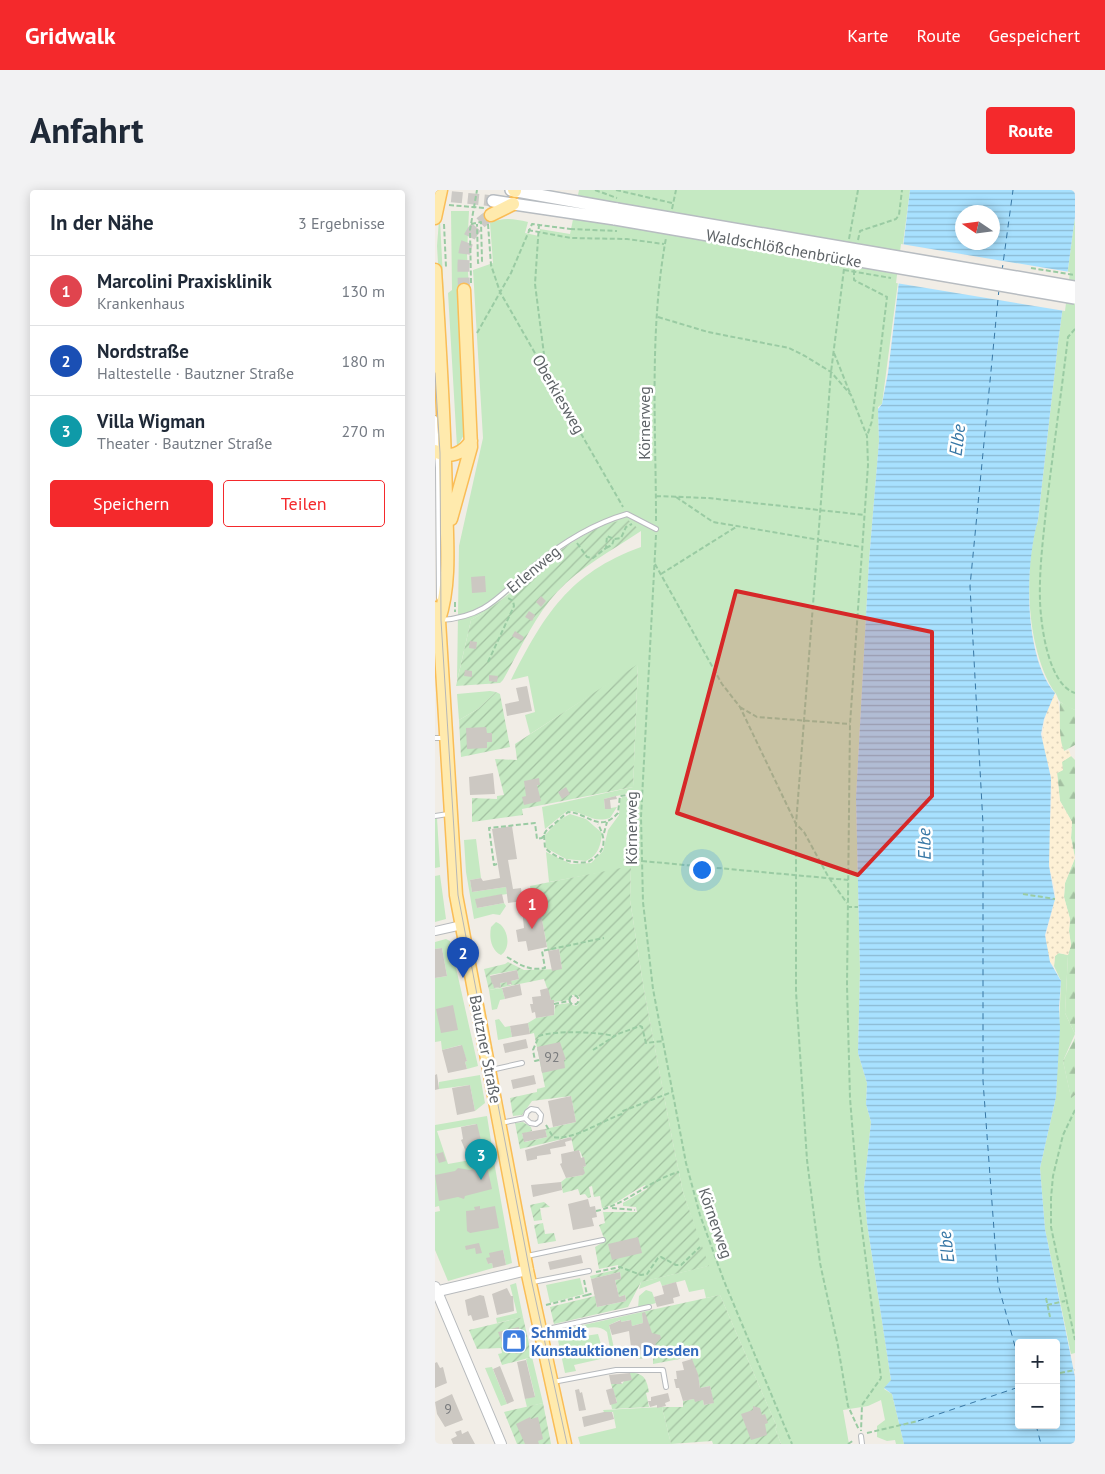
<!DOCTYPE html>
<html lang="de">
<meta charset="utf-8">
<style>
:root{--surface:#fff;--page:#f2f2f3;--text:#1f2937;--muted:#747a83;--line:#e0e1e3;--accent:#f4292c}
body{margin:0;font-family:"PT Sans",sans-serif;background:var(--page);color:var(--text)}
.controls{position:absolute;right:15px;bottom:15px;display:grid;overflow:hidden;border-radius:5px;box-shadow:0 2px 12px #0003}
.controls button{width:45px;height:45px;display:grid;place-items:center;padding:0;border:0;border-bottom:1px solid var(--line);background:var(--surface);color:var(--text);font:25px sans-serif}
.compass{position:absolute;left:520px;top:15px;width:45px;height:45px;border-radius:50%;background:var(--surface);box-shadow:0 2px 12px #0003;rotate:283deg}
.you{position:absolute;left:266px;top:679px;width:18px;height:18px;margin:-12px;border:4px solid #fff;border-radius:50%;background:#1a73e8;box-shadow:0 0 0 8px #1a73e833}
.badge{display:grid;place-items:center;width:32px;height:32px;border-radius:50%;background:var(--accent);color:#fff;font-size:16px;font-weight:700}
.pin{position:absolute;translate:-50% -41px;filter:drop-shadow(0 1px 2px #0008)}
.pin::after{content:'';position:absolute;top:26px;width:18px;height:15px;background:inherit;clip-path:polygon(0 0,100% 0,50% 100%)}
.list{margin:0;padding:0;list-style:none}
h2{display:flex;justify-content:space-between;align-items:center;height:65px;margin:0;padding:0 20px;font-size:21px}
h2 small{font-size:16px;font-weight:400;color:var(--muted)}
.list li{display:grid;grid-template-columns:32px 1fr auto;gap:15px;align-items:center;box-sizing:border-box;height:70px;padding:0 20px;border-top:1px solid var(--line)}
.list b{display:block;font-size:19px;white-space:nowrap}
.list p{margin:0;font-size:16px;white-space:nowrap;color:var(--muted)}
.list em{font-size:16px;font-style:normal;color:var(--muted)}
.actions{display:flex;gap:10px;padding:15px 20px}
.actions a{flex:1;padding:11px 0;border:1px solid var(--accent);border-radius:5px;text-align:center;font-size:18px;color:var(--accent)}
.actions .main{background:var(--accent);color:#fff}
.map{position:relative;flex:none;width:640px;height:1254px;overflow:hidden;border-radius:5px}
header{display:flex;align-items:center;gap:30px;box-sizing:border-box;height:70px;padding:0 25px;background:var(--accent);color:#fff}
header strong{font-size:24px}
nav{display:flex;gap:28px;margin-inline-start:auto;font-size:18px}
.intro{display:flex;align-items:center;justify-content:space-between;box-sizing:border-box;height:120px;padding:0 30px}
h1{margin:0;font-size:35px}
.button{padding:12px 22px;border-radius:5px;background:var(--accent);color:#fff;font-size:18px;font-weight:700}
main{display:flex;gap:30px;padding:0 30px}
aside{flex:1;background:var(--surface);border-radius:5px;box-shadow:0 2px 12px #0003}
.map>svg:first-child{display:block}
.grass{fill:#c5e9c2}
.forest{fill:url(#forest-firs)}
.sand{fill:url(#sand-dots)}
.garden{fill:url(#garden-furrows);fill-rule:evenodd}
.water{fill:url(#water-rules);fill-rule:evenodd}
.pier{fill:#f1ede6}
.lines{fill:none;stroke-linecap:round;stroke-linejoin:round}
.ferry{stroke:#3878a6;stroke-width:1;stroke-dasharray:6 5;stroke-linecap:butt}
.building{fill:#ccc8c2}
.secondary-tunnel{stroke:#cccac6;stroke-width:11;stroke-dasharray:11 5.5;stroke-linecap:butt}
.primary-tunnel{stroke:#cccac6;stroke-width:12;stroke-dasharray:12 6;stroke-linecap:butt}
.service-casing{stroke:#b7babd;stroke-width:6}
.minor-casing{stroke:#b7babd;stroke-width:10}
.tertiary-casing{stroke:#b7babd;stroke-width:12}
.secondary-casing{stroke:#b7bcc1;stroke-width:14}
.primary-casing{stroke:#fabd56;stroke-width:15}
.path{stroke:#9acba3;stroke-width:2;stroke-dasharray:5 2.5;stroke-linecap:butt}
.service{stroke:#fff;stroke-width:4}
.minor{stroke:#fff;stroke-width:8}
.tertiary{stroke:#fff;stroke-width:10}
.secondary{stroke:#fff;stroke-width:11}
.primary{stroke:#ffeaad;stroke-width:12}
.tram{stroke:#b5b6b7;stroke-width:1}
.secondary-bridge-casing{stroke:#b7bcc1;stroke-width:14;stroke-linecap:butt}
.path-bridge{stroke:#9acba3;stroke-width:2;stroke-dasharray:5 2.5;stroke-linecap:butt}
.secondary-bridge{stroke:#fff;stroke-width:11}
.marked{fill:#d62828;fill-opacity:0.2;stroke:#d62828;stroke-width:4;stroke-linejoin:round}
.labels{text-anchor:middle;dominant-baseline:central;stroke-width:5;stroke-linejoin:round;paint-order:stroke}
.number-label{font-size:14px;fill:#7a7c7e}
.street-label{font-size:16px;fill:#5e6367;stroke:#fff}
.shop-label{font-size:16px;font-weight:bold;fill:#366cbe;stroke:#fff;text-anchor:start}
.water-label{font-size:18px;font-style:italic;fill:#3878a6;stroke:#fff}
</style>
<header>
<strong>Gridwalk</strong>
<nav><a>Karte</a><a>Route</a><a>Gespeichert</a></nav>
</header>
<div class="intro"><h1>Anfahrt</h1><a class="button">Route</a></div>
<main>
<aside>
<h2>In der Nähe<small>3 Ergebnisse</small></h2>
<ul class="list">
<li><span class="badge" style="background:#e0444e">1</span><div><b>Marcolini Praxisklinik</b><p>Krankenhaus</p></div><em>130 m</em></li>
<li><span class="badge" style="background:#1a4fb4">2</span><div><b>Nordstraße</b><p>Haltestelle · Bautzner Straße</p></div><em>180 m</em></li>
<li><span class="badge" style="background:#0f9aa8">3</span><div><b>Villa Wigman</b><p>Theater · Bautzner Straße</p></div><em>270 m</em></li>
</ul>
<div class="actions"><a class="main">Speichern</a><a>Teilen</a></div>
</aside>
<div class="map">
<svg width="640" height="1254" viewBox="0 0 640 1254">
<defs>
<pattern id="forest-firs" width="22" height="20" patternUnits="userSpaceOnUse" patternTransform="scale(1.25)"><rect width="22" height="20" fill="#c5e9c2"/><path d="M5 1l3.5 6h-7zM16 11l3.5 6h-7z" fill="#a3c0a1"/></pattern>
<pattern id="sand-dots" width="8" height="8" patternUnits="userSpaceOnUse" patternTransform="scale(1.25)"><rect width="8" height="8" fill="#fdf0d5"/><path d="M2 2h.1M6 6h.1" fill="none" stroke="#dbd0ba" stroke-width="1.8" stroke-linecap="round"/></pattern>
<pattern id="garden-furrows" width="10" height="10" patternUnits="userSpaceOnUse" patternTransform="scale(1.25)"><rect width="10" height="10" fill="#c5e9c2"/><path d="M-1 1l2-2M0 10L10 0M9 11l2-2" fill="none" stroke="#a3c0a1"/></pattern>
<pattern id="water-rules" width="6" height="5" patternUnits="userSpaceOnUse" patternTransform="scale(1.25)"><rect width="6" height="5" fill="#a8e1ff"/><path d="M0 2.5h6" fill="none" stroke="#8cbad2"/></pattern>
</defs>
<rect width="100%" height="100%" fill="#f1ede6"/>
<path class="grass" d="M144,0H475L447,214L443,217L444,251L434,371L421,608L425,780L423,863L432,893L431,914L436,932L429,998L432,1033L456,1190L449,1199L457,1204L469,1254H461L460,1250L452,1251L442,1247V1236L450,1230L446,1210L433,1216L408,1220L414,1254H346L340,1238L342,1237L285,1105L271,1108L269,1099L254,1102L250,1090L227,1096L225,1091L204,1099L206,1092L273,1076L248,1002L238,953L209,800L195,710L196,677L114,692L111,662L136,674L156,673L168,661L173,640L184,625L185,611L187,607L198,606V602L169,609L170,619L182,617L175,628C156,634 150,621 132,621L110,639L107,617L198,597L203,475L95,544L90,525L100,522L93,486L76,490C109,425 134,383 206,357V341H154L117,366L55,419L36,430L22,491L24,356L48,248L38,80L58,73L55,33C68,27 79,29 93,32L90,43L104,46L105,39L135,44Z
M16,21H34L32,64L34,98L22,99L30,243L22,257L13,103L17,100Z
M640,27V520C636,518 630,516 627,513C623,511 623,507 621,504C591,462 588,378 603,330L623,153Z
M4,30H5L17,260H14L2,56Z
M55,501L61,502L43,519L24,530L22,504Z
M135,624L151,629L167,643C166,655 163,666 151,671L131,669L111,658L110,645L124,630Z
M0,628H2L5,677L0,678Z
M41,649L46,688L35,690L37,702L71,697L72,704L41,709L42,718L69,713L71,716L65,725L58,724L39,729L31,682L29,650Z
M5,685L11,729L0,732V686Z
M61,732C73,736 77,758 66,765C56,760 54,748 56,737Z
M11,749L15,751L43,876L32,879L30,872L32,871L26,855L7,860L6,851L0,852V788L12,786L7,758L0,759V752Z
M623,763L633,765L630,823L640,844L628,871L636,907L640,905V1163L636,1164L610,1039L605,978L621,907L626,791L619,776L620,766Z
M67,798L70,809L65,810L62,819L57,820L54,800Z
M64,829L70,837L75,836L77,847L63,850L60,830Z
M45,885L50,913L40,921L35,895L4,899V892Z
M52,926L57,957L48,958L41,934L2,941L13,974L58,966L77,1073L71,1075L68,1060L52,1069L53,1074L57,1073L58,1078L13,1091L0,1060V1022L5,1021L4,1016L0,1017V935Z
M145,1088L149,1104L115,1113L111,1095Z
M81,1093L88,1127L62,1133L61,1128L82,1123L75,1095Z
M211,1100L217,1102L221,1113L203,1118L204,1106Z
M207,1122L208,1133L197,1136L195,1130L186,1132L185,1130L174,1135L180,1163L177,1169L172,1142C164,1134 152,1138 142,1140L143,1147L163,1144L170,1168L139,1175L141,1181L130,1183L121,1141Z
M97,1167L108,1213L92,1217L90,1209L100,1206L91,1169Z
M57,1177L72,1214L66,1216L50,1178Z
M227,1217L236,1254H145L143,1247L181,1238L178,1222H169L168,1220Z"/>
<path class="forest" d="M625,512L640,520V555L629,561L624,548Z
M636,566L640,570V844L630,823L633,765L636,755L634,741L635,729L629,707L630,693L640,668L636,648L637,632L625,611L622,583L628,580L626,572Z
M640,848V905L636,908L628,871Z"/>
<path class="sand" d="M620,503C629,521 621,541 629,561L634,560L636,566L627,572L628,580L622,583L625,611L637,632L636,648L640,668L630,693L629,707L635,729L634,741L636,755L633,765L624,763L620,766L619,776C599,758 620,725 620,704C620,694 615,684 614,674C612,646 618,619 616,591C616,581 612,573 610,565C604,541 610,524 620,503Z"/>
<path class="garden" d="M192,329L206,341C178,360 145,377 122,402C99,427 85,460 68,490L65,493L21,496L36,430C92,400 125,342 192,329Z
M203,474L198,597L87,619L88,625L37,632V608L62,609V606L69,605L60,569L82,570L80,554Z
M61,502L65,504L75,557L26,567L24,530L43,519Z
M196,676L195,710L209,800L238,953L248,1002L274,1076L206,1092L193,1117L119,1134L115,1117L160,1106L162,1117L191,1111L190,1105L184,1107L180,1090L186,1089L185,1082L156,1089L155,1086L184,1079L183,1075L164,1079L160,1057L170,1051L164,1035L170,1033L168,1022H202L201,1017L188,1016V1013L212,999L210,995C195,1002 182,1015 167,1018L165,1006L159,1007L157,996L154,997L156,1007L153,1008L150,1004L145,1005L143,999L128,1003L126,992L131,988L148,985V977L151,976L145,961H139L136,947L85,959L80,933L88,932L96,937L97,941L87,944L90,952L112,947L110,939L141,932L136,906L97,911L87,925L78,926L75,908L102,902V899L110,897L99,843L95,844L93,833L101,828L119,825L120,815L134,813L140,816L143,815L145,809L144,806L137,805L134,810L119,812L116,810L109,789L54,800L49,779L70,774L73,772L89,780L127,779L124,759L113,761L106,725L100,726L95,696ZM82,780L84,789L76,791V795H73L72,792L65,793L66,797L60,798L55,785Z
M109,1012L115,1017L105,1018L107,1030L99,1031L95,1015Z
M108,1033L110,1044L119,1043L121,1051L103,1054L99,1035Z
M285,1105L342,1237L340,1238L346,1254H278L277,1251L236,1254L227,1217H248V1211L259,1209L268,1210L269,1215L278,1213L275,1196L265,1198L263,1185L255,1167L218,1174V1167L201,1169L200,1166L215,1162L207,1122Z
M88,1127L97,1167L67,1175L63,1164L67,1163L66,1158L42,1159L34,1140Z
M195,1183C209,1182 212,1190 214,1202L211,1203L214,1217L177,1219L176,1214L182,1212L176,1194H187Z
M108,1213L116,1254H82L69,1222Z"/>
<path class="water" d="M475,0H640V27L623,153L603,330C590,374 588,466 620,503L609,529L606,544L616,588L614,676L620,709L610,745L615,772L626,791L624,818L625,838L621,907L605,978L610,1039L640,1187V1254H469L457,1204L449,1198L456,1190L432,1033L429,998L436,932L431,914L432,893L423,863L425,780L421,608L434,371L444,251L443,219L447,214L453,183ZM528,22H558V52H528ZM584,1153H621V1235H584Z"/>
<path class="pier" d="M466,54L635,82L630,121L461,93Z"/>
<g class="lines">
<path class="ferry" d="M567,81L578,0
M564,99L535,396L548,634V891L563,1094L584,1171
M621,1185L625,1183
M483,1231L584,1197
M601,1235L606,1254"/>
</g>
<path class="building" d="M50,386L51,402L37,403L36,387Z
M106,406L111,411L106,417L101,412Z
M94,421L100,425L97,431L90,427Z
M80,441L89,447L87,451L77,446Z
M35,451L42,452L41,459L34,458Z
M30,480L37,481V487L29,486Z
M54,485L63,486L62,492L54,491Z
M92,496L97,521L72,526L70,514L84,511L81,498Z
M51,537L52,543H57V552H52V558L32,559L31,538Z
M58,583L60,604L35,605L34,587Z
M104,588L105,595H102L106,611L89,615L87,607L91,606L89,591Z
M131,597L135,604L127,609L123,602Z
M181,606L182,609L175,610L176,619H170L169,609Z
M77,636L82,669L73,670L78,699L86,698L88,711L73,713L71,697L37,702L35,690L46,688L48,691L65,688L57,639Z
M67,704L69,713L42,718L40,709Z
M99,717L100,726L106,724L112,757L93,761L91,751L83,752L81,740L89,738L87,719Z
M7,758L12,786L0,788V759Z
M124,759L127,779L117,781L113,761Z
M82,780L84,789L76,791L77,794L72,795V792L65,793L66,797L59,798L58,794H57L55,786Z
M85,794L87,805L70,809L67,798Z
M113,798L116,810H119V825L101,828L100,822L97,823L95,814H98L97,807L106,806L105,800Z
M18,815L23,840L6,843L1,819Z
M93,833L95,844L77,847L75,836Z
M91,849L93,858L70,863L68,854Z
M125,852L131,870H129L130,878L107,883L102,857Z
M27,855L32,871L30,872L32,879L13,883L7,860Z
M2,884L4,899L0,900V885Z
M99,885L101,894L78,899L76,890Z
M35,895L40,921L22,925L17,898Z
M136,906L141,932L118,937L113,911Z
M42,934L48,958L31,962L26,950L28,949L26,937Z
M110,939L112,947L89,952L87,943Z
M136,947L137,950L130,952L131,956L115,959L116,964L102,966V969L92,971L90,960Z
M144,960L146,968L149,967L151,976L148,977L150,983L148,985L131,988L125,974L127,973L126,964Z
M8,962L11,971L4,973L1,964Z
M52,976L57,999L30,1006L29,1009L23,1007L4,1011L0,985L20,981L23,978L35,980Z
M126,992L127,1000L98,1007L96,995Z
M153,1009L155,1017L160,1016L162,1027L157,1028L159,1036L138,1040L133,1014Z
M45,1016V1019L60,1016L64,1038L35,1043L32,1041L31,1021L40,1020L39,1017Z
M203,1047L207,1063L177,1070L173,1054Z
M44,1053L47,1063L41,1064L40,1058L31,1060L30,1056Z
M68,1060L71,1075L58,1078L57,1073L53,1074L51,1068L55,1067L54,1063Z
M146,1065L148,1073L115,1080L113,1072Z
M185,1082L186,1089L180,1090L184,1107L190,1105L191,1111L162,1117L156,1089Z
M241,1092L245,1106L238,1108L239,1113L222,1117L219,1107L229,1104L227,1096Z
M72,1098L76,1106H78L79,1121L62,1125L57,1104Z
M45,1105L49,1106L54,1127L38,1131L36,1125L33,1126L30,1110Z
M210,1122L217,1143L225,1145L226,1148L220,1154L224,1158L222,1162L200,1166L198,1157H196L194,1141L177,1145L174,1135L186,1130V1132L196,1130L197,1136L208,1133L207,1123Z
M84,1137L85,1144L88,1143L89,1160L81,1164L80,1162L71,1163L63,1142Z
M257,1169L263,1184L265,1198L275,1196L279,1213L269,1215L268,1210L260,1212L259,1209L248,1211L244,1198H241L239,1189H242L241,1181L249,1180L247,1172Z
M91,1170L100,1207L90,1209L82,1172Z
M2,1172L5,1178L8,1177L12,1193L0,1198V1173Z
M65,1176L79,1211L72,1214L58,1179Z
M195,1183L197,1190L186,1192L187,1194H176L174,1185Z
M178,1198L182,1213L175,1215L171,1200Z
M144,1199L145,1203L147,1202L151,1220L144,1221L140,1200Z
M233,1203L235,1211L230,1213L231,1216L222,1218V1215L215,1217L213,1211H216V1207Z
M17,1204L28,1230L10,1237L2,1224L0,1212Z
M318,1216L325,1218L327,1225L330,1224L333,1233L330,1234L332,1245L316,1250L306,1224L318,1220Z
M169,1222H177L179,1229L149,1237L147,1227Z
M95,1227L96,1229L103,1227L108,1249L103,1251L104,1254H90L81,1234Z
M26,1240L27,1244L33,1241L40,1254H18L16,1249L22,1246L20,1242Z"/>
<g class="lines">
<path class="secondary-tunnel" d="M0,5L58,11"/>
<path class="primary-tunnel" d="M29,100C28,68 25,44 56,25"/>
<defs>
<path id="service" d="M0,228L3,278L4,408
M6,430C53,427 66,403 99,376C127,353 157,334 192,324L221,339
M0,548H8
M0,626L13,624
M56,880L87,873
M66,933L90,928L92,922L96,919L102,920L106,925L105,931L101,934L95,933L90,928
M92,1066L168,1050
M98,1092L154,1081
M108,1140L214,1117
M118,1192L181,1180H228L231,1197
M426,1246L427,1254"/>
<path id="minor" d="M0,741L27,735"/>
<path id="tertiary" d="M0,1097L66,1254
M0,1102L92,1080"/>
<path id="secondary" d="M76,0L182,19
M58,11L180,29"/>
<path id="primary" d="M79,0L80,1
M56,25L78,14
M0,28L6,0
M0,80C5,158 10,235 11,313C12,352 16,393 4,430
M0,261C14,269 28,264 36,251
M16,329L36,257L29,100
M0,418L4,430L21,705L92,1080L130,1254"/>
</defs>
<use href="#service" class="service-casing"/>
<use href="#minor" class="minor-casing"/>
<use href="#tertiary" class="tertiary-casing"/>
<use href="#secondary" class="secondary-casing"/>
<use href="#primary" class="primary-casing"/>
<path class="path" d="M181,0L237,13
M14,15L49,18
M237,19L241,0
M9,34L11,77
M36,34L46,32L47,71L43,73L42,34
M53,34L56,75L65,102L188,317
M104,34L100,94L111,180
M93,40L136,48L192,49L229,54
M414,49L423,0
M423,50L425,41L461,29L464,25L467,0
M409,79L396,182L361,634V802L372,970L385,1073L403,1156L413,1216L424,1240
M419,80V90L452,107L437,231L432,246
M36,93L35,40L42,0
M223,127L273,142L354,158L370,166L396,182L416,205L432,246L433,275L415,534L412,795L415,908L423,1008L446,1188L427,1215L426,1241
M640,139L633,147C626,205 618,262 611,320C608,350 604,381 605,411C606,436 613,494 640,503
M42,143L76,83L97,34L135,39
M399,163L415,203
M221,306L273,308L430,325
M241,307L278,332L426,357
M221,331C221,237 214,141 231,48
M221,345L206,627L208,712L218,799L251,973L265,1025L289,1091L357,1254
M142,353L152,367L158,368L171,358L172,346L179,349L186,348L191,337L197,334
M171,358L177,355L179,349
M220,374L287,494L305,517L361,634L369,642L394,688L412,713
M226,384L301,337
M20,412V422
M53,472L79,416L78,411L73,408
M305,517L322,527L415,534
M169,643L172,632
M109,645L110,658C122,669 137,674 153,672C171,662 172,651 163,634
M207,671L413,690
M62,674L59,675L54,638L100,633L102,649L107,648L111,641L133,622C154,623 164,644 183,623L185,606L206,603
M588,704L620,709
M412,717H423
M72,767C85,775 94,781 110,778L107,761L169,748
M134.5 810a4.5 4.5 0 1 1 9 0a4.5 4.5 0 1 1-9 0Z
M119,814L134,811
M158,860L183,844L205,836L207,837L211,853L228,851
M104,870L100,871L98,860L104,846C121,840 162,842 180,846
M640,920L628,945L618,986L616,1008V1037L640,1150
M111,935L118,947C138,951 168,930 187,924L188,921L237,902
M177,1018L200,1020
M161,1021C191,1015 214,990 244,982
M161,1082L185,1077L206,1085L212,1084L223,1068L226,1067L241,1075H246L265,1057
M149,1090L152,1105L159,1103
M611,1108L615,1127
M111,1115L152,1105
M612,1115L630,1111
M625,1183L640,1180
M432,1243L483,1231
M413,1254L419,1250"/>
<use href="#service" class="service"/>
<use href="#minor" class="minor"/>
<use href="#tertiary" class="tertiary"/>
<use href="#secondary" class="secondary"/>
<use href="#primary" class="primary"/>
<path class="tram" d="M0,183L5,263L6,430L23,705L97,1093L132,1254"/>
<defs>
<path id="secondary-bridge" d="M182,19L640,97
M180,29L640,108"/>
</defs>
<use href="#secondary-bridge" class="secondary-bridge-casing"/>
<path class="path-bridge" d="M160,0L182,8
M135,39L182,41
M596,78L640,85
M409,80L456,88"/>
<use href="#secondary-bridge" class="secondary-bridge"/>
</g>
<path class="marked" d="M301,401L497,442V606L423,685L242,623Z"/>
<defs>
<symbol id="shop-square" viewBox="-11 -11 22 22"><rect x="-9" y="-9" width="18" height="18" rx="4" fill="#3f7fe0" stroke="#fff"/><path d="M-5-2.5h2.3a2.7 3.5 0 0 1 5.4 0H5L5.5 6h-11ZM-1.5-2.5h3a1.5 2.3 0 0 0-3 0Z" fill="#fff"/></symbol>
</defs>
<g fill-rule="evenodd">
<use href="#shop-square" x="65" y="1137" width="28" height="28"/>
</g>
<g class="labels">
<g class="number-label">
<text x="117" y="867">92</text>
<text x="13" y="1219">9</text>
</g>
<g class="street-label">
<text transform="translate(349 58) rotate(10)">Waldschlößchenbrücke</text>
<text transform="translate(124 204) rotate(60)">Oberkiesweg</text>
<text transform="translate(209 233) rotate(-90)">Körnerweg</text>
<text transform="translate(98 379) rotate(-40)">Erlenweg</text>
<text transform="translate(196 638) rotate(-90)">Körnerweg</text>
<text transform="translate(51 859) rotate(79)">Bautzner Straße</text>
<text transform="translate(281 1033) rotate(71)">Körnerweg</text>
</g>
<g class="shop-label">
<text x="96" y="1142">Schmidt<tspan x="96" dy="18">Kunstauktionen Dresden</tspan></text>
</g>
<g class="water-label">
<text transform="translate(522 250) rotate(-83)">Elbe</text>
<text transform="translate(489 654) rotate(-91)">Elbe</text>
<text transform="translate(511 1057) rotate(-97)">Elbe</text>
</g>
</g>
</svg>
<div class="controls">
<button>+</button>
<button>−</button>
</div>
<svg class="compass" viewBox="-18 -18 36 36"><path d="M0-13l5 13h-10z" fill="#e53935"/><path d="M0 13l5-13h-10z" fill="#747a83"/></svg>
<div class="you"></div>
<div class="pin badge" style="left:97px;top:739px;background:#e0444e">1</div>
<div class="pin badge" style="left:28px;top:788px;background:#1a4fb4">2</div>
<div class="pin badge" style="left:46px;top:990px;background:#0f9aa8">3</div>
</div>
</main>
